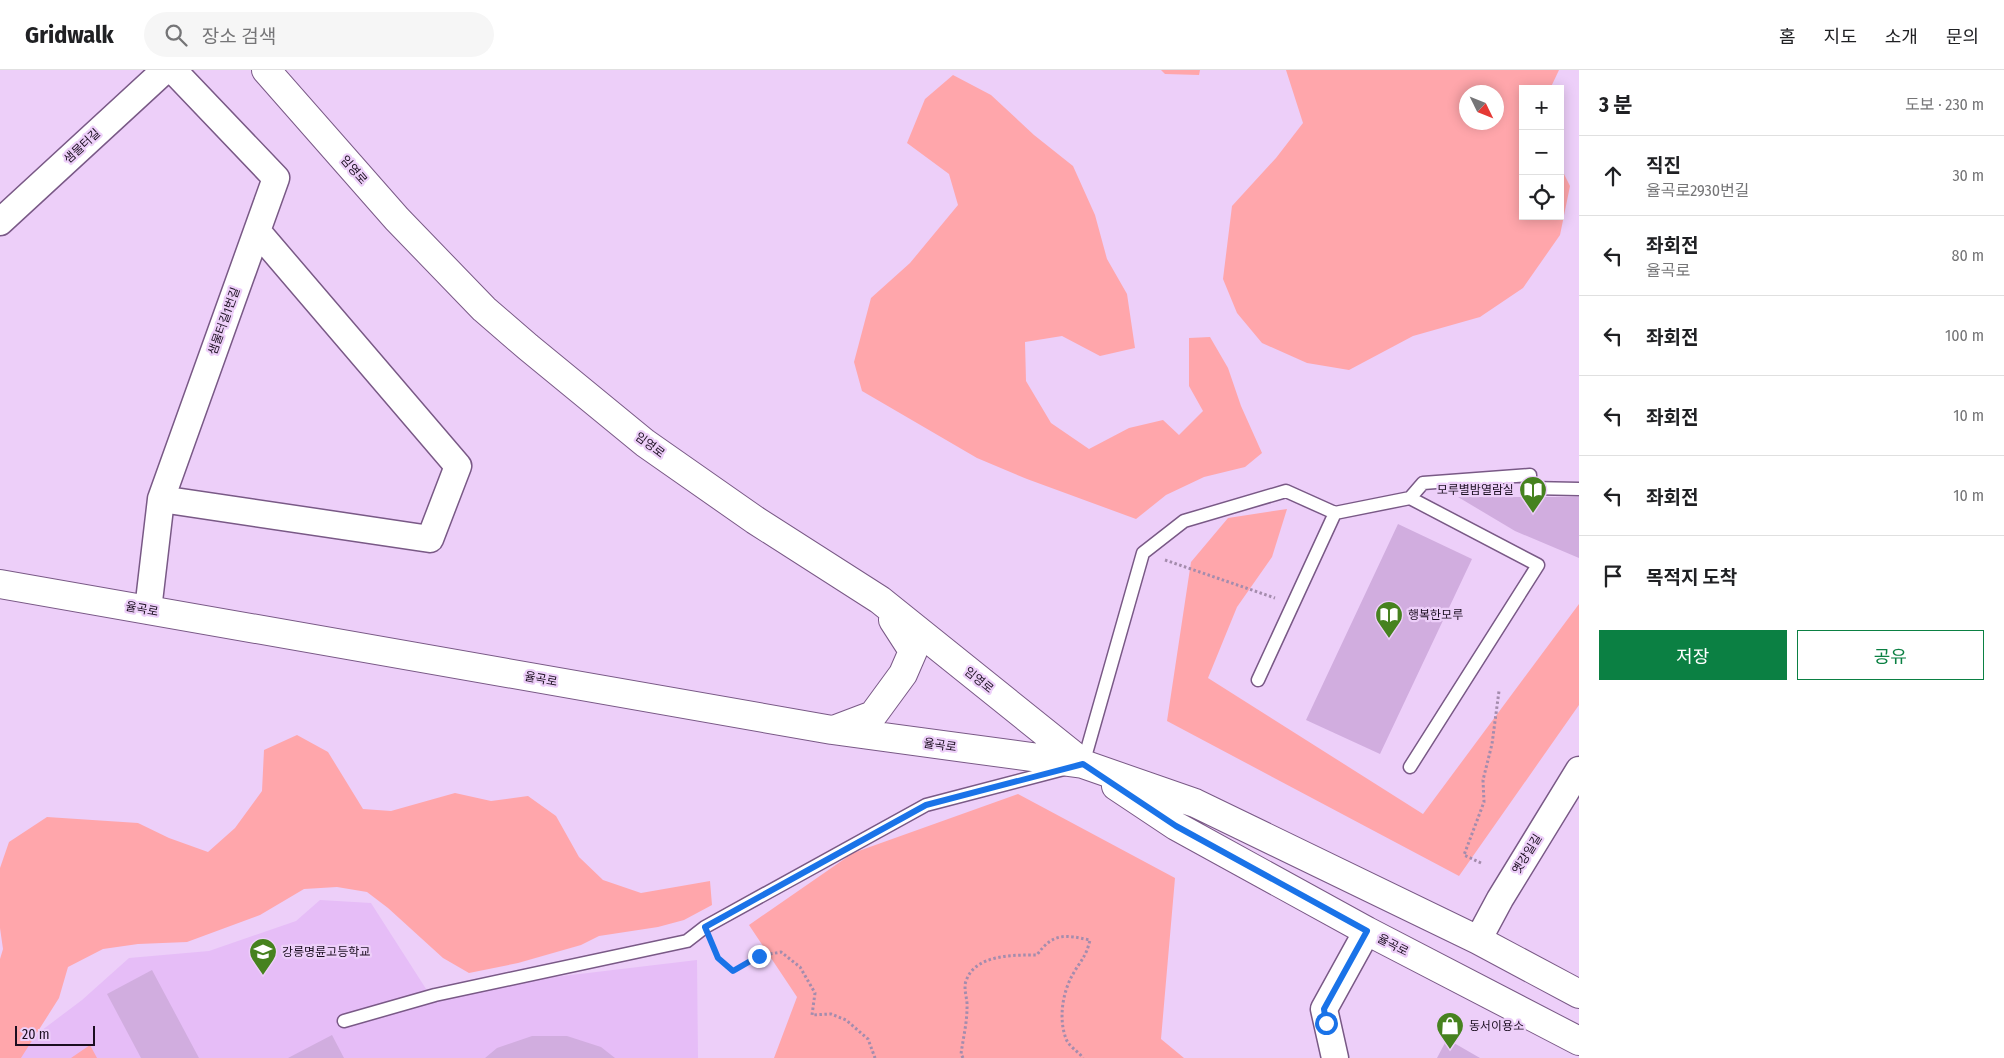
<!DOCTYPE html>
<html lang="ko">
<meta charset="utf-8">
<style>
:root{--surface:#fff;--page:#f6f6f6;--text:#202124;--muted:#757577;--line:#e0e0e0;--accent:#0b8043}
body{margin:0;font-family:"Fira Sans Condensed","Noto Sans KR",sans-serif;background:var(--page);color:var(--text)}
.controls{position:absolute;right:15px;top:15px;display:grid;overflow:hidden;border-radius:0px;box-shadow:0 2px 12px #0003}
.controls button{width:45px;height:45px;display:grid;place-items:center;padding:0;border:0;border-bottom:1px solid var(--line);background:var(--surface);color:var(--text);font:25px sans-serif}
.compass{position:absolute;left:1459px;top:15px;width:45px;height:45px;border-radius:50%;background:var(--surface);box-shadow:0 2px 12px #0003;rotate:133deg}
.scale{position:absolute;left:15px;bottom:12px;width:80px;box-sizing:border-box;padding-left:5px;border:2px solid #1b0e20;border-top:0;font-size:14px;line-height:18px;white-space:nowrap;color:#1b0e20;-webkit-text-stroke:4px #edcff9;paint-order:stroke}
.stop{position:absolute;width:15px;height:15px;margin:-11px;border:4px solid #1a73e8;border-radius:50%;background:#fff}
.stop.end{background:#1a73e8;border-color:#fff;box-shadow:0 1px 5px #0008}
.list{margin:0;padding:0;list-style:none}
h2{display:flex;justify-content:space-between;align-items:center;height:65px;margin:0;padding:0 20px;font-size:21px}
h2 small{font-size:16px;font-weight:400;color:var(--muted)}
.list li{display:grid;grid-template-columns:32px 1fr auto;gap:15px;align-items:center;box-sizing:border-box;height:80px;padding:0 20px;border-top:1px solid var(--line)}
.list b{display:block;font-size:19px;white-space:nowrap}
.list p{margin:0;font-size:16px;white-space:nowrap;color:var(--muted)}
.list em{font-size:16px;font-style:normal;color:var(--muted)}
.actions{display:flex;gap:10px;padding:15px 20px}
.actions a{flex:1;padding:11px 0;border:1px solid var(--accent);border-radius:0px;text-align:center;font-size:18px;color:var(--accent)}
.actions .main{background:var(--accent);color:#fff}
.icon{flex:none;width:28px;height:28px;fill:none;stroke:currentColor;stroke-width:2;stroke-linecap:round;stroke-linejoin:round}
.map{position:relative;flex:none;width:1579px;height:988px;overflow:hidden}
header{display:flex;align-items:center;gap:30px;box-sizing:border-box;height:70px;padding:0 25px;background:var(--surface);border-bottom:1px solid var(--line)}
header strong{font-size:24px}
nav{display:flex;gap:28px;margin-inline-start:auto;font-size:18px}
.search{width:350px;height:45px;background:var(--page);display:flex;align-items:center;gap:12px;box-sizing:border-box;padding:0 18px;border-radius:28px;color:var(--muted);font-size:19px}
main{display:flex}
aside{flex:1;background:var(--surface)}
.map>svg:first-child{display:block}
.built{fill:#e6bdf7}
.green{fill:#ffa6ab;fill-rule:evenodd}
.building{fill:#d1addf}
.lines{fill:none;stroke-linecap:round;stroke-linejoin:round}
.service-casing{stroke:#795986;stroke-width:15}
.minor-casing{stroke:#795986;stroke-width:29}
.tertiary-casing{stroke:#795986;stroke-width:30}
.path{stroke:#a48cad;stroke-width:3;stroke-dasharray:2.5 2.5;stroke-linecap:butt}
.service{stroke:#fff;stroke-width:12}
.minor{stroke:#fff;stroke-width:26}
.tertiary{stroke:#fff;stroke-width:28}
.route{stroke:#1a73e8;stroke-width:6}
.labels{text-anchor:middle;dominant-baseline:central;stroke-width:4.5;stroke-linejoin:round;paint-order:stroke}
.street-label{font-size:12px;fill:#1b0e20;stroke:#edcff9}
.poi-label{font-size:12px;fill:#1b0e20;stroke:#edcff9;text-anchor:start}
</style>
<header>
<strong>Gridwalk</strong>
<div class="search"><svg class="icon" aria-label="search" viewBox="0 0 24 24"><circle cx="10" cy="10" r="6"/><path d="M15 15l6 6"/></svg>장소 검색</div>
<nav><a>홈</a><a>지도</a><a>소개</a><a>문의</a></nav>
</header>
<main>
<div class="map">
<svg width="1579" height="988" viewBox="0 0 1579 988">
<rect width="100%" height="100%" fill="#edcff9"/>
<path class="built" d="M320,830L371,833L428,922L697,890L698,988H5L82,930L129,888L209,881L296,851Z"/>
<path class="green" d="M1161,0H1200L1199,5L1165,4Z
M1286,0H1559L1550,19H1523V146H1560V96L1570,116L1560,165L1523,218L1480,247L1413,266L1349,300L1307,293L1262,273L1237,243L1223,209L1232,136L1276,88L1303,53ZM1466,22H1496V52H1466Z
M953,5L991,25L1034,65L1073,96L1095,145L1107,189L1127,224L1135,278L1100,286L1062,266L1025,272L1026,311L1051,353L1089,379L1129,358L1163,350L1179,365L1203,341L1189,316V268L1210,267L1228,298L1241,336L1262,383L1245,397L1204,407L1166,425L1136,449L1027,409L977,388L862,321L854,292L871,228L910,193L958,135L949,104L907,73L925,29Z
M1287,439L1272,487L1237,537L1208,608L1423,744L1579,534V635L1459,806L1167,651L1191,492L1228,448Z
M297,665L328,682L363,739L391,741L455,723L491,731L528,726L556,746L579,787L603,810L641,823L710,811L712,835L684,850L658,857L599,866L581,875L518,893L469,903L443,888L388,838L367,822L337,817L304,819L260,845L187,872L138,874L103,879L68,897L59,928L21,988H0V889L3,879L0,858V798L9,772L47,747L138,753L169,768L208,782L235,758L262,721L264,680Z
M1018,724L1175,808L1161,969L1184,988H774L797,927L749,855L853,783Z
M90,975L97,988H71Z"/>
<path class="building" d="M1458,427H1579V488L1515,461Z
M1398,454L1472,489L1380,684L1306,650Z
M152,900L199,988H141L107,924Z
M332,965L344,988H288Z
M532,966H567L601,977L615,988H485L497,978Z
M1447,969L1480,988H1437Z"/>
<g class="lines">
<defs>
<path id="service" d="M1410,428L1423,413L1530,405V418L1579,419
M1335,443L1410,428L1538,495L1410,697
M1083,694L1143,483L1184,451L1286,421L1335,443L1258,610
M344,951L435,925L687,871L705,857L926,735L1064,699"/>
<path id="minor" d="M0,152L165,0
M161,429L430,469L458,396L257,161
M148,540L161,429L276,108L173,0
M1478,870L1500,829L1579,700
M1335,988L1324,939L1367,861"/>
<path id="tertiary" d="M266,0L397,149L484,239L528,277L645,373L755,450L880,530L1083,693
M0,514L832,660L1083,694L1195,733L1478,870L1579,924
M836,659L873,645L903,604L913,581L893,550
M1116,716L1176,756L1367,861L1579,971"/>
</defs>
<use href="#service" class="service-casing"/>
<use href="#minor" class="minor-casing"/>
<use href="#tertiary" class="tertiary-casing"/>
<path class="path" d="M1165,490L1275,528
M1481,793L1464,785L1484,732L1483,710L1492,674L1499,621
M713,875L718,888L733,901L759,886L781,882L800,897L815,923L812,945L831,944L846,950L868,969L875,988
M963,988L961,984C963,969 967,953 967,938C968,930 963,919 966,911C975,884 1014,885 1037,885C1053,862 1066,865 1090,870C1086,887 1081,890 1073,904C1062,923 1058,951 1067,971C1071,978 1079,982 1083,988"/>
<use href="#service" class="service"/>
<use href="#minor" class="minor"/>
<use href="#tertiary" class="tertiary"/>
</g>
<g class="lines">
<path class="route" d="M759,886L733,901L718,888L705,857L926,735L1083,694L1176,756L1367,861L1324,939L1326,953"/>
</g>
<defs>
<symbol id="library-pin" viewBox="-11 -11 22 30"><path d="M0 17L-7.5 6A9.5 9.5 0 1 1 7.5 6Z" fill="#46821f" stroke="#edcff9"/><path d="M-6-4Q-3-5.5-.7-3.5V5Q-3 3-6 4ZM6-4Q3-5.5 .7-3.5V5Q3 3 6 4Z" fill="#fff"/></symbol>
<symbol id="school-pin" viewBox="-11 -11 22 30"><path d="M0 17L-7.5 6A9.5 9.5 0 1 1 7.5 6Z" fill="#46821f" stroke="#edcff9"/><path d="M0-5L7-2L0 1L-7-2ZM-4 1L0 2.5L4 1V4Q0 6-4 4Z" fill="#fff"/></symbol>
<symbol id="shop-pin" viewBox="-11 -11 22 30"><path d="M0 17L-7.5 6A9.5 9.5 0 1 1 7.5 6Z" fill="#46821f" stroke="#edcff9"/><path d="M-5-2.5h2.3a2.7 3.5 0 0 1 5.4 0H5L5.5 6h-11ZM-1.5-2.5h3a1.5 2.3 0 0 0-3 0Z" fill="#fff"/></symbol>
</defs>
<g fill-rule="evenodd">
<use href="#library-pin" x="1517" y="404" width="32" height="43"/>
<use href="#library-pin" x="1373" y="529" width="32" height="43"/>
<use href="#school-pin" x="247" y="866" width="32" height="43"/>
<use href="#shop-pin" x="1434" y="940" width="32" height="43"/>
</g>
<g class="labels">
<g class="street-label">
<text transform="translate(82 76) rotate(-43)">샘물터길</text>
<text transform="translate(354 100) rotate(49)">임영로</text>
<text transform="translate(224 251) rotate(-70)">샘물터길1번길</text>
<text transform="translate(650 375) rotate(37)">임영로</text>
<text transform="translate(142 539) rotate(10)">율곡로</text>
<text transform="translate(541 609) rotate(10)">율곡로</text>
<text transform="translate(979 610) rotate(39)">임영로</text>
<text transform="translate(940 675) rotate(8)">율곡로</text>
<text transform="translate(1527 784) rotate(-58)">옛강일길</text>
<text transform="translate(1393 875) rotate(27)">율곡로</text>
</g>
<g class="poi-label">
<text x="1514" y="420" text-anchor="end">모루별밤열람실</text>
<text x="1408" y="545">행복한모루</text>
<text x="282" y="882">강릉명륜고등학교</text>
<text x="1469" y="956">동서이용소</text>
</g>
</g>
</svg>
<div class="controls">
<button>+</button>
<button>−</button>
<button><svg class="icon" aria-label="locate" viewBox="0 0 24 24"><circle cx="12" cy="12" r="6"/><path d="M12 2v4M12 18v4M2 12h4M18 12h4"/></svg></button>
</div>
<svg class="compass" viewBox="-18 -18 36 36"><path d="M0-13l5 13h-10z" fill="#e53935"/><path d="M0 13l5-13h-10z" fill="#757577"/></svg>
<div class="scale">20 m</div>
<div class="stop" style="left:1326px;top:953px"></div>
<div class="stop end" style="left:759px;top:886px"></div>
</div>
<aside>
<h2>3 분<small>도보 · 230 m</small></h2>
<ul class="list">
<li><svg class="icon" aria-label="ahead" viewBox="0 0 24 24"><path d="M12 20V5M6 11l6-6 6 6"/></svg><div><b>직진</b><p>율곡로2930번길</p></div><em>30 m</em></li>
<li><svg class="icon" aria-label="left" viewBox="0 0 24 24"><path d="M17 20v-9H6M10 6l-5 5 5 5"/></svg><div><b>좌회전</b><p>율곡로</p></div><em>80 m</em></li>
<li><svg class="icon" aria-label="left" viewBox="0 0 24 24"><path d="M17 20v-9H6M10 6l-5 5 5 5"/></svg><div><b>좌회전</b></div><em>100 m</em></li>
<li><svg class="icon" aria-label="left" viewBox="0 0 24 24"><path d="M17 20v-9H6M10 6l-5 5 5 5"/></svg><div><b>좌회전</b></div><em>10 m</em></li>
<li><svg class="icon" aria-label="left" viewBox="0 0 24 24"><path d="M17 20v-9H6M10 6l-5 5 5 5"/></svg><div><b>좌회전</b></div><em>10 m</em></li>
<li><svg class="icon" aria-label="arrive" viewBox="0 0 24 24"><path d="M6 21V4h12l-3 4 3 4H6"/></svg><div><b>목적지 도착</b></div></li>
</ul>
<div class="actions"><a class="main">저장</a><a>공유</a></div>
</aside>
</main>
